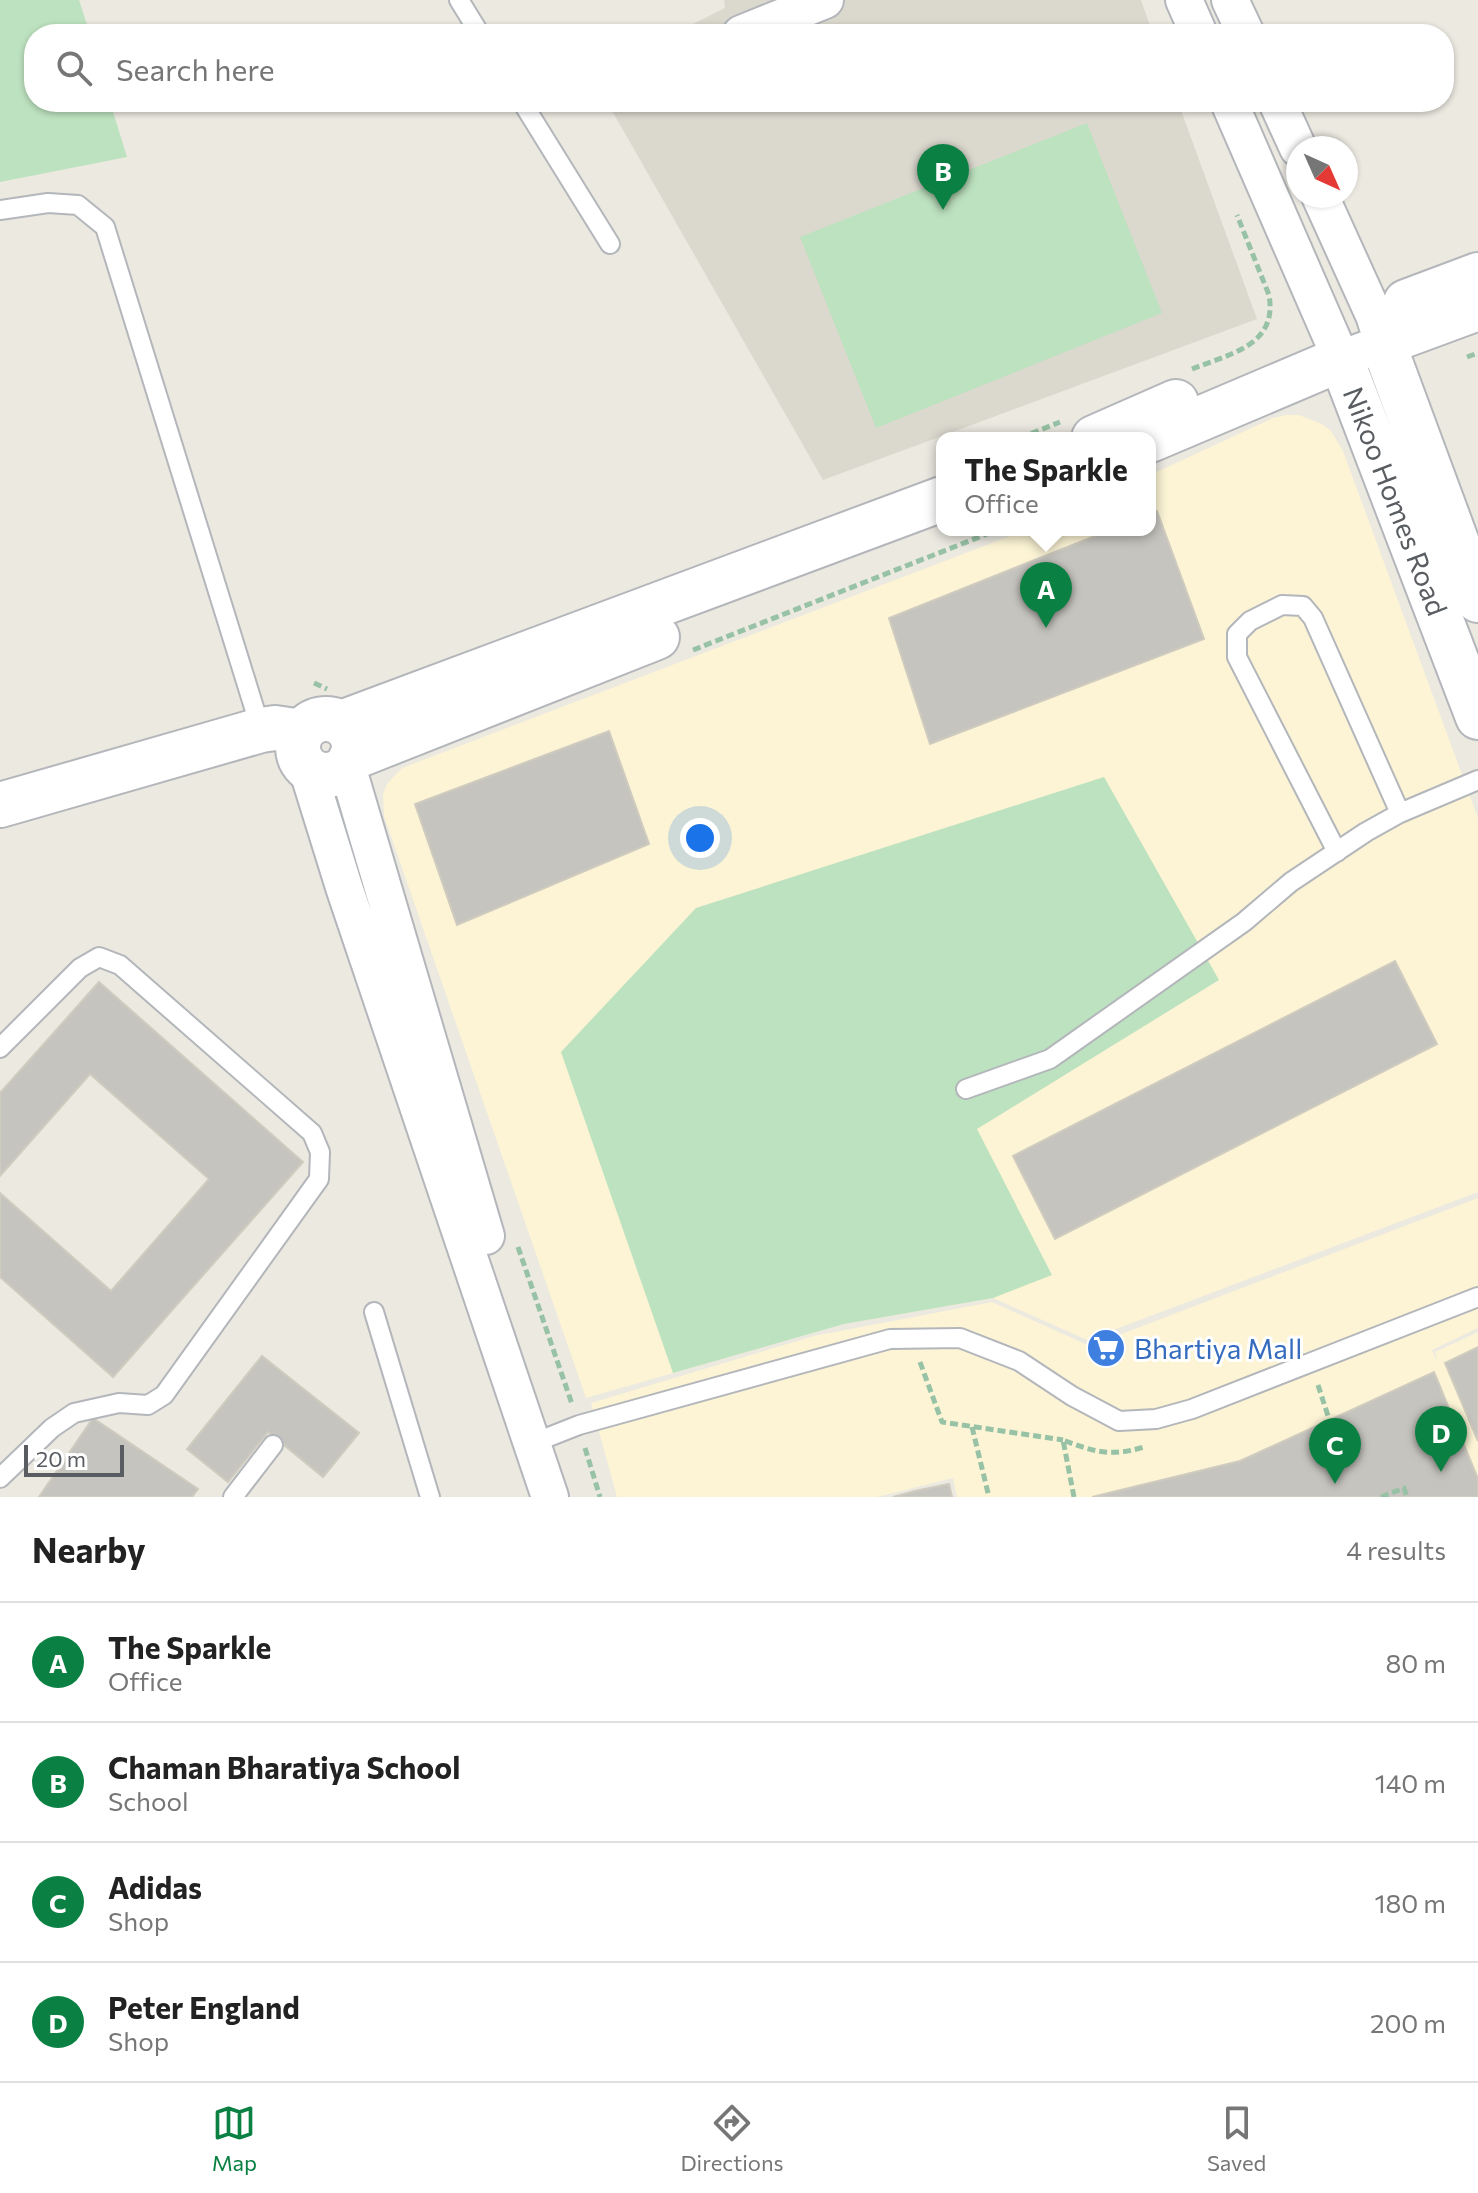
<!DOCTYPE html>
<style>
:root{--surface:#fff;--page:#f6f6f6;--text:#222;--muted:#767676;--line:#e0e0e0;--accent:#0b8043}
body{margin:0;font-family:Commissioner,sans-serif;background:var(--page);color:var(--text)}
.compass{position:absolute;left:1286px;top:136px;width:72px;height:72px;border-radius:50%;background:var(--surface);box-shadow:0 2px 6px #0004;rotate:135deg}
.scale{position:absolute;left:24px;bottom:20px;width:100px;box-sizing:border-box;padding-left:8px;border:4px solid #595c60;border-top:0;font-size:22px;line-height:28px;white-space:nowrap;color:#595c60;-webkit-text-stroke:6px #fff;paint-order:stroke}
.you{position:absolute;left:700px;top:838px;width:28px;height:28px;margin:-20px;border:6px solid #fff;border-radius:50%;background:#1a73e8;box-shadow:0 0 0 12px #1a73e833}
.badge{display:grid;place-items:center;width:52px;height:52px;border-radius:50%;background:var(--accent);color:#fff;font-size:26px;font-weight:700}
.pin{position:absolute;translate:-50% -66px;filter:drop-shadow(0 2px 4px #0008)}
.pin::after{content:'';position:absolute;top:42px;width:28px;height:24px;background:inherit;clip-path:polygon(0 0,100% 0,50% 100%)}
.popup{position:absolute;left:936px;top:432px;width:220px;height:104px;box-sizing:border-box;display:grid;place-content:center;border-radius:16px;background:var(--surface);filter:drop-shadow(0 2px 6px #0005);font-size:26px;white-space:nowrap;color:var(--muted)}
.popup b{font-size:30px;color:var(--text)}
.popup::after{content:'';position:absolute;left:50%;top:100%;margin-left:-16px;border:16px solid transparent;border-top-color:var(--surface)}
.list{margin:0;padding:0;list-style:none}
h2{display:flex;justify-content:space-between;align-items:center;height:104px;margin:0;padding:0 32px;font-size:34px}
h2 small{font-size:26px;font-weight:400;color:var(--muted)}
.list li{display:grid;grid-template-columns:52px 1fr auto;gap:24px;align-items:center;box-sizing:border-box;height:120px;padding:0 32px;border-top:2px solid var(--line)}
.list b{display:block;font-size:30px;white-space:nowrap}
.list p{margin:0;font-size:26px;white-space:nowrap;color:var(--muted)}
.list em{font-size:26px;font-style:normal;color:var(--muted)}
.icon{flex:none;width:44px;height:44px;fill:none;stroke:currentColor;stroke-width:2;stroke-linecap:round;stroke-linejoin:round}
.map{position:relative;flex:none;width:1478px;height:1497px;overflow:hidden}
.search{position:absolute;background:var(--surface);box-shadow:0 2px 6px #0004;left:24px;right:24px;top:24px;height:88px;display:flex;align-items:center;gap:20px;box-sizing:border-box;padding:0 28px;border-radius:32px;color:var(--muted);font-size:30px}
.sheet{height:584px;background:var(--surface)}
nav{display:flex;justify-content:space-around;align-items:center;box-sizing:border-box;height:112px;border-top:2px solid var(--line);background:var(--surface);font-size:22px;color:var(--muted)}
nav a{display:grid;justify-items:center;gap:4px}
nav .on{color:var(--accent)}
.map>svg:first-child{display:block}
.commercial{fill:#fcf4d5}
.education{fill:#dbd8ce}
.green{fill:#bde2bf}
.building{fill:#c6c4be;stroke:#cfcbbf;stroke-width:2}
.lines{fill:none;stroke-linecap:round;stroke-linejoin:round}
.service-casing{stroke:#b3b6ba;stroke-width:22}
.minor-casing{stroke:#b3b6ba;stroke-width:40}
.tertiary-casing{stroke:#b3b6ba;stroke-width:48}
.path{stroke:#97c2a5;stroke-width:5;stroke-dasharray:8 4;stroke-linecap:butt}
.service{stroke:#fff;stroke-width:18}
.minor{stroke:#fff;stroke-width:36}
.tertiary{stroke:#fff;stroke-width:44}
.labels{text-anchor:middle;dominant-baseline:central;stroke-width:6;stroke-linejoin:round;paint-order:stroke}
.street-label{font-size:28px;fill:#595c60;stroke:#fff}
.shop-label{font-size:28px;fill:#366cbe;stroke:#fff;text-anchor:start}
</style>
<div class="map">
<svg width="1478" height="1497" viewBox="0 0 1478 1497">
<rect width="100%" height="100%" fill="#ebe9e0"/>
<path class="commercial" d="M1286,415H1299L1322,424L1331,431L1343,451L1478,818V1192L1087,1340L993,1298L844,1324L586,1398L384,816L383,794L387,784L402,768L1026,530H1150V475L1273,418Z
M1478,1198V1328L1432,1350L1438,1364L1435,1352L1478,1332V1497H957L953,1478L877,1497H617L591,1403L814,1336L992,1302L1090,1346Z"/>
<path class="education" d="M724,0H1141L1153,34H673L725,8Z
M607,102H1178L1257,319L823,480Z"/>
<path class="green" d="M0,0H79L90,34H34V102H110L127,157L0,182Z
M1087,123L1162,313L876,428L800,237Z
M1104,777L1219,980L977,1129L1052,1275L993,1298L844,1324L673,1373L561,1052L696,908Z"/>
<path class="building" d="M1157,511L1204,639L930,744L889,618L1110,530H1150V514Z
M609,731L649,844L457,925L415,804Z
M1395,961L1437,1044L1055,1239L1013,1156Z
M99,982L303,1162L113,1377L0,1277V1193L111,1291L209,1179L90,1074L0,1176V1093Z
M1478,1347V1441L1445,1363Z
M262,1356L359,1433L323,1477L268,1432L228,1482L187,1449Z
M1434,1372L1478,1479V1497H1092L1240,1461Z
M93,1418L198,1489L192,1497H39Z
M949,1484L952,1497H893L915,1491Z"/>
<g class="lines">
<defs>
<path id="service" d="M459,0L480,34
M522,102L610,244
M0,210L48,203L78,205L105,227L261,730
M1337,852L1237,657V634L1250,621L1282,605L1303,606L1313,618L1400,813
M0,1048L80,968L99,957L120,965L312,1133L320,1152L319,1179L164,1395L148,1405L119,1403L74,1413L52,1428L0,1478
M966,1089L1050,1059L1244,922L1291,882L1366,832L1400,813L1478,780
M374,1312L430,1497
M546,1438L579,1425L890,1339L960,1338L1019,1361L1072,1396L1119,1421L1156,1419L1192,1409L1478,1297
M233,1497L273,1445"/>
<path id="minor" d="M1184,0L1199,34
M1230,0L1246,34
M741,34L825,0
M1229,102L1341,359L1383,343L1374,315L1320,196
M1277,102L1298,148
M347,766L486,1236
M307,768L344,887L550,1497"/>
<path id="tertiary" d="M1406,302L1478,275
M1478,308L1383,343L1478,600
M1094,438L1176,402
M1150,440L1341,359L1478,717
M298 747a28 28 0 1 1 56 0a28 28 0 1 1-56 0Z
M341,723L942,499
M351,758L657,637
M0,805L261,730L275,728L302,732"/>
</defs>
<use href="#service" class="service-casing"/>
<use href="#minor" class="minor-casing"/>
<use href="#tertiary" class="tertiary-casing"/>
<path class="path" d="M1467,357L1478,353
M1192,369C1229,354 1278,346 1269,295L1237,215
M1020,438L1060,422
M693,650L997,530
M314,683L327,689
M518,1247L572,1404
M920,1362L942,1422L1063,1440
M1318,1385L1330,1422
M972,1427L989,1497
M585,1448L600,1497
M1074,1497L1063,1440C1094,1452 1111,1457 1144,1447
M1381,1497L1404,1488L1407,1497"/>
<use href="#service" class="service"/>
<use href="#minor" class="minor"/>
<use href="#tertiary" class="tertiary"/>
</g>
<defs>
<symbol id="supermarket-disc" viewBox="-11 -11 22 22"><circle r="9.5" fill="#3f7fe0" stroke="#fff"/><path d="M-6-5.5h2.5l.6 2H6L4.5 2H-2.5L-4.4-4H-6ZM-1.5 3.2a1.3 1.3 0 1 0 .1 0ZM3 3.2a1.3 1.3 0 1 0 .1 0Z" fill="#fff"/></symbol>
</defs>
<g fill-rule="evenodd">
<use href="#supermarket-disc" x="1084" y="1326" width="44" height="44"/>
</g>
<g class="labels">
<g class="street-label">
<text transform="translate(1396 501) rotate(69)">Nikoo Homes Road</text>
</g>
<g class="shop-label">
<text x="1134" y="1348">Bhartiya Mall</text>
</g>
</g>
</svg>
<svg class="compass" viewBox="-18 -18 36 36"><path d="M0-13l5 13h-10z" fill="#e53935"/><path d="M0 13l5-13h-10z" fill="#767676"/></svg>
<div class="scale">20 m</div>
<div class="you"></div>
<div class="pin badge" style="left:1046px;top:628px">A</div>
<div class="popup"><b>The Sparkle</b>Office</div>
<div class="pin badge" style="left:943px;top:210px">B</div>
<div class="pin badge" style="left:1335px;top:1484px">C</div>
<div class="pin badge" style="left:1441px;top:1472px">D</div>
<div class="search"><svg class="icon" aria-label="search" viewBox="0 0 24 24"><circle cx="10" cy="10" r="6"/><path d="M15 15l6 6"/></svg>Search here</div>
</div>
<section class="sheet">
<h2>Nearby<small>4 results</small></h2>
<ul class="list">
<li><span class="badge">A</span><div><b>The Sparkle</b><p>Office</p></div><em>80 m</em></li>
<li><span class="badge">B</span><div><b>Chaman Bharatiya School</b><p>School</p></div><em>140 m</em></li>
<li><span class="badge">C</span><div><b>Adidas</b><p>Shop</p></div><em>180 m</em></li>
<li><span class="badge">D</span><div><b>Peter England</b><p>Shop</p></div><em>200 m</em></li>
</ul>
</section>
<nav>
<a class="on"><svg class="icon" aria-label="map" viewBox="0 0 24 24"><path d="M3 6l6-2 6 2 6-2v14l-6 2-6-2-6 2zM9 4v14M15 6v14"/></svg>Map</a>
<a><svg class="icon" aria-label="directions" viewBox="0 0 24 24"><path d="M12 3l9 9-9 9-9-9zM9 14v-3h6M13 9l2 2-2 2"/></svg>Directions</a>
<a><svg class="icon" aria-label="saved" viewBox="0 0 24 24"><path d="M7 4h10v16l-5-4-5 4z"/></svg>Saved</a>
</nav>
